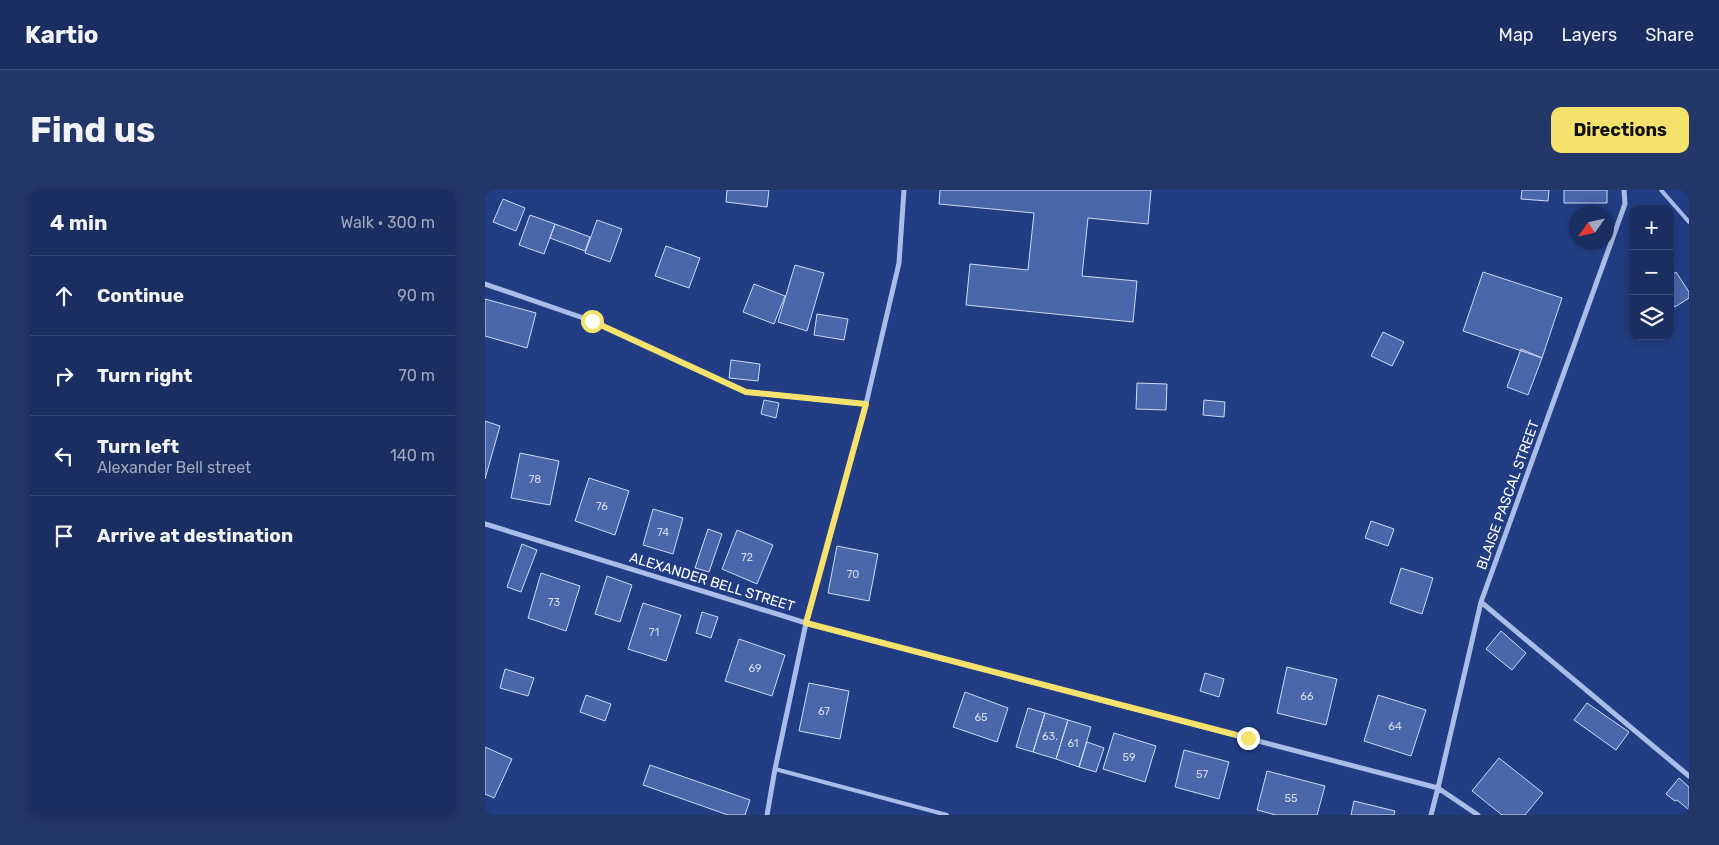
<!DOCTYPE html>
<meta charset="utf-8">
<style>
:root{--surface:#1a2e62;--page:#233668;--text:#f1f3f6;--muted:#9fa8be;--line:#384a77;--accent:#f4e26c}
body{margin:0;font-family:Rubik,sans-serif;background:var(--page);color:var(--text)}
.controls{position:absolute;right:15px;top:15px;display:grid;overflow:hidden;border-radius:10px;box-shadow:0 2px 12px #0003}
.controls button{width:45px;height:45px;display:grid;place-items:center;padding:0;border:0;border-bottom:1px solid var(--line);background:var(--surface);color:var(--text);font:25px sans-serif}
.compass{position:absolute;left:1084px;top:15px;width:45px;height:45px;border-radius:50%;background:var(--surface);box-shadow:0 2px 12px #0003;rotate:236deg}
.stop{position:absolute;width:15px;height:15px;margin:-11px;border:4px solid #f4e26c;border-radius:50%;background:#fff}
.stop.end{background:#f4e26c;border-color:#fff;box-shadow:0 1px 5px #0008}
.list{margin:0;padding:0;list-style:none}
h2{display:flex;justify-content:space-between;align-items:center;height:65px;margin:0;padding:0 20px;font-size:21px}
h2 small{font-size:16px;font-weight:400;color:var(--muted)}
.list li{display:grid;grid-template-columns:32px 1fr auto;gap:15px;align-items:center;box-sizing:border-box;height:80px;padding:0 20px;border-top:1px solid var(--line)}
.list b{display:block;font-size:19px;white-space:nowrap}
.list p{margin:0;font-size:16px;white-space:nowrap;color:var(--muted)}
.list em{font-size:16px;font-style:normal;color:var(--muted)}
.icon{flex:none;width:28px;height:28px;fill:none;stroke:currentColor;stroke-width:2;stroke-linecap:round;stroke-linejoin:round}
.map{position:relative;flex:none;width:1204px;height:625px;overflow:hidden;border-radius:10px}
header{display:flex;align-items:center;gap:30px;box-sizing:border-box;height:70px;padding:0 25px;background:var(--surface);border-bottom:1px solid var(--line)}
header strong{font-size:24px}
nav{display:flex;gap:28px;margin-inline-start:auto;font-size:18px}
.intro{display:flex;align-items:center;justify-content:space-between;box-sizing:border-box;height:120px;padding:0 30px}
h1{margin:0;font-size:35px}
.button{padding:12px 22px;border-radius:10px;background:var(--accent);color:#111;font-size:18px;font-weight:700}
main{display:flex;gap:30px;padding:0 30px}
aside{flex:1;background:var(--surface);border-radius:10px;box-shadow:0 2px 12px #0003}
.map>svg:first-child{display:block}
.building{fill:#4b67ab;stroke:#cedaf6}
.lines{fill:none;stroke-linecap:round;stroke-linejoin:round}
.service{stroke:#aabce8;stroke-width:4}
.minor{stroke:#aabce8;stroke-width:5}
.route{stroke:#f4e26c;stroke-width:6}
.labels{text-anchor:middle;dominant-baseline:central;stroke-width:4.5;stroke-linejoin:round;paint-order:stroke}
.number-label{font-size:11px;fill:#d2d9ea}
.street-label{font-size:14px;fill:#fff;stroke:#223d83}
</style>
<header>
<strong>Kartio</strong>
<nav><a>Map</a><a>Layers</a><a>Share</a></nav>
</header>
<div class="intro"><h1>Find us</h1><a class="button">Directions</a></div>
<main>
<aside>
<h2>4 min<small>Walk · 300 m</small></h2>
<ul class="list">
<li><svg class="icon" aria-label="ahead" viewBox="0 0 24 24"><path d="M12 20V5M6 11l6-6 6 6"/></svg><div><b>Continue</b></div><em>90 m</em></li>
<li><svg class="icon" aria-label="right" viewBox="0 0 24 24"><path d="M7 20v-9h11M14 6l5 5-5 5"/></svg><div><b>Turn right</b></div><em>70 m</em></li>
<li><svg class="icon" aria-label="left" viewBox="0 0 24 24"><path d="M17 20v-9H6M10 6l-5 5 5 5"/></svg><div><b>Turn left</b><p>Alexander Bell street</p></div><em>140 m</em></li>
<li><svg class="icon" aria-label="arrive" viewBox="0 0 24 24"><path d="M6 21V4h12l-3 4 3 4H6"/></svg><div><b>Arrive at destination</b></div></li>
</ul>
</aside>
<div class="map">
<svg width="1204" height="625" viewBox="0 0 1204 625">
<rect width="100%" height="100%" fill="#223d83"/>
<path class="building" d="M242,0H284L282,17L241,12Z
M455,0H666L663,34L603,28L597,86L652,91L648,132L481,115L485,74L543,80L549,23L454,14Z
M1037,0H1064L1063,11L1036,9Z
M1079,0H1122V13H1079Z
M18,9L40,18L31,41L8,32Z
M45,25L70,34L59,64L34,55Z
M112,30L137,39L125,72L100,63Z
M70,34L105,47L100,61L65,48Z
M181,56L215,68L204,98L170,86Z
M310,75L339,83L322,141L293,132Z
M998,82L1077,108L1057,168L978,141Z
M1191,82L1204,102V108L1190,117L1185,109V86Z
M269,94L300,106L289,134L258,122Z
M0,109L51,123L42,158L0,146Z
M332,124L363,129L359,150L329,145Z
M898,142L919,152L907,176L886,166Z
M1036,159L1057,168L1043,205L1022,197Z
M246,170L275,174L273,191L244,188Z
M652,193L682,194L681,220L651,219Z
M279,210L294,213L291,228L276,224Z
M719,210L740,212L739,227L718,225Z
M0,231L15,236L0,289Z
M35,263L74,271L65,315L26,308Z
M104,288L144,301L130,345L90,331Z
M168,319L198,328L188,364L158,355Z
M886,331L909,339L903,356L880,348Z
M223,339L237,344L224,382L210,378Z
M252,340L288,355L272,394L237,379Z
M37,354L52,360L36,402L22,397Z
M352,356L393,364L384,411L343,403Z
M916,378L948,388L937,424L905,413Z
M56,383L95,396L81,441L43,428Z
M122,386L147,395L135,432L110,424Z
M158,413L196,425L181,471L143,459Z
M217,422L233,427L226,448L211,443Z
M1016,441L1041,463L1027,480L1001,459Z
M254,449L300,465L287,506L240,491Z
M802,477L852,489L841,535L792,523Z
M20,479L49,488L43,506L15,498Z
M720,483L739,489L734,507L715,501Z
M324,493L364,501L355,549L314,541Z
M480,502L523,518L512,552L468,537Z
M101,505L126,514L120,531L95,522Z
M893,505L941,520L926,566L879,551Z
M1102,513L1144,542L1131,560L1089,530Z
M543,518L560,523L548,562L531,557Z
M560,523L583,530L571,569L548,562Z
M583,530L606,537L594,577L571,569Z
M629,543L671,556L660,592L618,579Z
M602,552L619,558L611,582L594,577Z
M0,557L27,569L9,608L0,604Z
M699,560L744,572L734,609L690,597Z
M1014,568L1058,603L1040,625H1017L987,601Z
M165,575L265,610L260,625H243L158,595Z
M782,581L840,596L832,625H791L772,620Z
M1194,588L1204,597V620L1192,610L1190,611L1181,604Z
M869,611L910,621L909,625H866Z"/>
<g class="lines">
<path class="service" d="M1176,0L1204,32
M290,579L462,625"/>
<path class="minor" d="M0,94L107,131L261,202L381,214
M0,334L321,433L953,598L993,625
M996,412L1204,586
M282,625L290,579L321,433L381,214L414,73L419,0
M946,625L953,598L996,412L1140,14L1139,0"/>
</g>
<g class="lines">
<path class="route" d="M107,131L261,202L381,214L321,433L763,548"/>
</g>
<g class="labels">
<g class="number-label">
<text x="50" y="289">78</text>
<text x="117" y="316">76</text>
<text x="178" y="342">74</text>
<text x="262" y="367">72</text>
<text x="368" y="384">70</text>
<text x="69" y="412">73</text>
<text x="169" y="442">71</text>
<text x="270" y="478">69</text>
<text x="822" y="506">66</text>
<text x="339" y="521">67</text>
<text x="496" y="527">65</text>
<text x="910" y="536">64</text>
<text x="565" y="546">63.</text>
<text x="588" y="553">61</text>
<text x="644" y="567">59</text>
<text x="717" y="584">57</text>
<text x="806" y="608">55</text>
</g>
<g class="street-label">
<text transform="translate(1023 305) rotate(-70)">BLAISE PASCAL STREET</text>
<text transform="translate(227 392) rotate(17)">ALEXANDER BELL STREET</text>
</g>
</g>
</svg>
<div class="controls">
<button>+</button>
<button>−</button>
<button><svg class="icon" aria-label="layers" viewBox="0 0 24 24"><path d="M12 4l9 5-9 5-9-5zM3 14l9 5 9-5"/></svg></button>
</div>
<svg class="compass" viewBox="-18 -18 36 36"><path d="M0-13l5 13h-10z" fill="#e53935"/><path d="M0 13l5-13h-10z" fill="#9fa8be"/></svg>
<div class="stop" style="left:107px;top:131px"></div>
<div class="stop end" style="left:763px;top:548px"></div>
</div>
</main>
